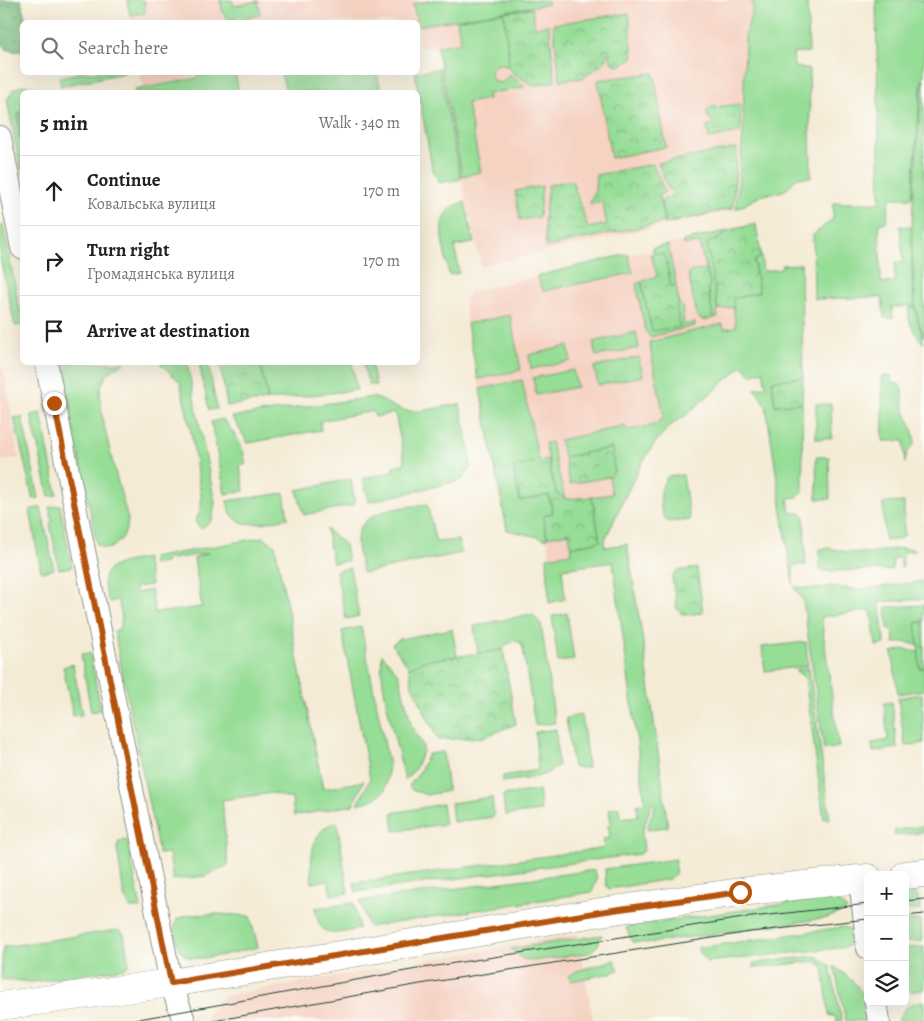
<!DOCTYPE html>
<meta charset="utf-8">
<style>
:root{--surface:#fff;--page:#f2f2f2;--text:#202124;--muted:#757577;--line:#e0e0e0}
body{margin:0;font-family:Alegreya,serif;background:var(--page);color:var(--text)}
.controls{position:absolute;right:15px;bottom:15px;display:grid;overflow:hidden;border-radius:8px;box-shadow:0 5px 20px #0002}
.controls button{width:45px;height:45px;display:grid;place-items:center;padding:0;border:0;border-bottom:1px solid var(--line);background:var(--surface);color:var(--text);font:25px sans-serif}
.stop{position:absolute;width:15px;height:15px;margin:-11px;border:4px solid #b45309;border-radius:50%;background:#fff}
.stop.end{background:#b45309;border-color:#fff;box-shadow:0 1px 5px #0008}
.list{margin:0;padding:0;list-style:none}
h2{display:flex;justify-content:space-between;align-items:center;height:65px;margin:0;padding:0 20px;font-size:21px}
h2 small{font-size:16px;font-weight:400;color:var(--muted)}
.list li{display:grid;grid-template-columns:32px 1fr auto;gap:15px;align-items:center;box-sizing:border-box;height:70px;padding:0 20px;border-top:1px solid var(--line)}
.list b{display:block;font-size:19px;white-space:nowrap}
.list p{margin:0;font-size:16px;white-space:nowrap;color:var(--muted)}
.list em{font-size:16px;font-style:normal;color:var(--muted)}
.icon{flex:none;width:28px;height:28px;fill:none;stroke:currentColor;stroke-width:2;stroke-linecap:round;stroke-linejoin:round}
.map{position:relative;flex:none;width:924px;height:1021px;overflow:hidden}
.search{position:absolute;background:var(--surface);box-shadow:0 5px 20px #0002;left:20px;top:20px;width:400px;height:55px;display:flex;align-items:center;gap:12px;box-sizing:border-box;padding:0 18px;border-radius:8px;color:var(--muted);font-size:19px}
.panel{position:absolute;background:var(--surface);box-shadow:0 5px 20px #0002;left:20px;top:90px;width:400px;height:275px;border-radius:8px}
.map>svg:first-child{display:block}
.built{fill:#f5d2c2}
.grass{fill:#96dd96;stroke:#5a8d65}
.forest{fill:url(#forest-crowns);stroke:#4c7c5a}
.park{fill:url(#park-crowns);stroke:#5a8d65}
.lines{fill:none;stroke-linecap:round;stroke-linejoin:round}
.street-casing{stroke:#8a9484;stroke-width:24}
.secondary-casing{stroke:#8a9484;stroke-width:29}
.street{stroke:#fff;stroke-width:22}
.secondary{stroke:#fff;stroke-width:28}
.tram{stroke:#1f3d34;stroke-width:1}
.route{stroke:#b45309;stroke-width:6}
</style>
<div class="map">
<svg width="924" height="1021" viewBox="0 0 924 1021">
<defs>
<pattern id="forest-crowns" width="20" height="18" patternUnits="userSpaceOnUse" patternTransform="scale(1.25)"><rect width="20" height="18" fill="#78bc7f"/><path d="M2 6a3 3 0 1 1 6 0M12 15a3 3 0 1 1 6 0" fill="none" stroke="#629a69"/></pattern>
<pattern id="park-crowns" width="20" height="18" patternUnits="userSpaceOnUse" patternTransform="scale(1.25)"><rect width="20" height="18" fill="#96dd96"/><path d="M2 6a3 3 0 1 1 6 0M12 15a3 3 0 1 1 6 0" fill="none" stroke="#7ab47b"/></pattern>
</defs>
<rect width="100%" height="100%" fill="#fdfcf7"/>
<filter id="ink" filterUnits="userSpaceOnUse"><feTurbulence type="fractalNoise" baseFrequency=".02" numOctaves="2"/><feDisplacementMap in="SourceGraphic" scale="10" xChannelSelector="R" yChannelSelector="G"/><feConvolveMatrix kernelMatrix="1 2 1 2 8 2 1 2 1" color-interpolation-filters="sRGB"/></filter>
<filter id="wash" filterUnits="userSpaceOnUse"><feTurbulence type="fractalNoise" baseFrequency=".0096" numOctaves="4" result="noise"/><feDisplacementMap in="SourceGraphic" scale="20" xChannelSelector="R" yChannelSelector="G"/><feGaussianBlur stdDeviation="1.12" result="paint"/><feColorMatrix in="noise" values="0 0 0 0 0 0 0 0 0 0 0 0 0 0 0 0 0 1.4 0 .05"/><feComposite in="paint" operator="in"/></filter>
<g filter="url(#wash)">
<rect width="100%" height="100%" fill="#f4ebd5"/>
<path class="built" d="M127,0H751L753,7L745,36L741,133L734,210L481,266L467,204L436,46L418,48V22H131Z
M140,73H211L151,86H142Z
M756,224L773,339L685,416L674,421L651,447L604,542L605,547L550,556L547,539L507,530L467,324L464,300L470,292Z
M0,368H3L19,458L0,461Z
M578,934L593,1021H207L208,1013L222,997L228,995Z"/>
<path class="grass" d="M127,0H144L145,13L130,15Z
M220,0H232L234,6L258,1L260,15L229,20L223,13Z
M433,0H548V4L418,26L413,4Z
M752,0H807L809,52L793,54L794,67L809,69L811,177L796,178C782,198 780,189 761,196C752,199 745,206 736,209L743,133L745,36L753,8Z
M876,0H924V75L921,86L912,198H890L886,223H879L881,283L895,282V262L903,261L900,226L911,227L915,306L892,307L893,318H884L882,297L814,299L813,235L833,219V203H880Z
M504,12L510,67L497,64L490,72L493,81L502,83L509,75L523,84L524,87L487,94L488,99L467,103L481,172L462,176L437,47L461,42L457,20Z
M439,68L461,179L439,183L432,167L415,73Z
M85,72H124V73L61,86L59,77Z
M235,73L239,92H135L134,90L197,78L198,75Z
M281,73H377L381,92H286Z
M924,80V337C903,295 914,185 918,137C920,118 919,98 924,80Z
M24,85L35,87L40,92H22V175L7,100L14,89Z
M465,202L474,243L455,246L459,273L449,275C445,247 428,211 465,202Z
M3,225L22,321V325L15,326L0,258V226Z
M726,231L714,280L718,317L713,318L708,287L710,283L699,243L684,245L683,241Z
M668,245L676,285L671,286L665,255L654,253L652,248Z
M628,254L633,273L543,291L537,276Z
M761,256L763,271L781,269L782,265L801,264L803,377L772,381L775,405L802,403L803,491L798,497L788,498L790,513H799L804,516L806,565H793V584L766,406L755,389L766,386L763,371L750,375L743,365L685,416C648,433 622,505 604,542L605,547L627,544L645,654L668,827L647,829L655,805L652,803L642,832L644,851L639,854L356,892L354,883L604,848L603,839L610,838L608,825L611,824L609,809L619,807L620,818L638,816L637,805L645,803L613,562L562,569L565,599L549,603L547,557L571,553V547L600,541L592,497L612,494L609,477L614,472L611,448L564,457L560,440L625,426L629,430L654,425L664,417L649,342L723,324L724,329L736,327L732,299L759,292L754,261Z
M641,282L652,331L675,311L676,305L679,303L682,306L684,325L695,322V326L650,337L645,330L636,284Z
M915,307L924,344C916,335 905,320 910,308Z
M510,315L521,370L478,379L467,324Z
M636,332L639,348L596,356L593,342Z
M568,346L571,361L531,369L529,355Z
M639,357L643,376L598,385L594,367Z
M60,363H125C114,368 104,374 101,387C95,405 122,496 128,520C127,533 120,545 107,549L97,545Z
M160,363H187L215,503L212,520L201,529L195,522L201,509V496L191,432L180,382Z
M199,363H208L217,409L209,410Z
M260,363H352L357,390L268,400Z
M363,363H371L376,385H369Z
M573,370L577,387L536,395L533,378Z
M882,376H891L893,383L899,384C904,390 902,400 904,407C908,420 914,430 915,443L907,453L905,463L904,441H883Z
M522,380L539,462L513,468L548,494L553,514L543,516L547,539L507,530L480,389Z
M373,397C384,400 392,407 402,410C420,414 441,406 460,404L470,453V468L462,480L369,502L363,478L393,472V466L405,463L395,413L375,417L373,411L320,421L321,430L248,443L232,417Z
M816,404H831L832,438L816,439Z
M41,413L57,495L49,496L31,415Z
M22,417L39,498L33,499L14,418Z
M223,419C233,433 246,447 245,465L240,466L244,491L225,494L211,422Z
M551,442L565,499L556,493L545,443Z
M816,457H829L830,499H817Z
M683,475L690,520L668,522C657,513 659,485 668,476Z
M351,479L355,504L353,505L304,515L297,490Z
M284,493L288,518C263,522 233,535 227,501Z
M904,502V536L897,540H885L883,503Z
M427,504L436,542L458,540L462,553L363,573C361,563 357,552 357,542C357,508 404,508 427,504Z
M60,505L72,567L59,569L50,524L52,520L49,507Z
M41,507L54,569L41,572L30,510Z
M326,529L345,545L348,561L333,563Z
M263,537L275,545L323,789L364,781L353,805L294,816L292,799L272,793L222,800L228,865L205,876L173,880L169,853L159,854L114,631L119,629L122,617L118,600L109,602C107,596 103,585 104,578C108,562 133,561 146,558L151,585L135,587L136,593L151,590L155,613L202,607L194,558L208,553L165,560V563L153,565L152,558Z
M829,548C841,551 852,553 865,553C878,553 906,544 916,551L903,552V567L901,568L900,558H893L892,570L820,571V549Z
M350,568L359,616L346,619L336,571Z
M924,581V599L879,602L885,644L876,646L871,610L821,617L839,747L824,750L803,600L794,587L819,589L831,586L858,590Z
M924,605V621L916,622L918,645L904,642L894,643L893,632L888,628L886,607Z
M567,613L574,660L558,662L552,616Z
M526,615H533L541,624L555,723L535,725L523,648L520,642L515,641L505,645L503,650L478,653L474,626Z
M361,627L389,766L385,790L373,800L358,804L370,779L342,631Z
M452,629L457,656L423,661L409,668L392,644L400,639Z
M806,642L808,666L765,671L762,647Z
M903,649L919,652L920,668H924V690L898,694L892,652Z
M90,653L101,710L91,712L81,654Z
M382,654L399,675L411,724L423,746V751L415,769L405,780C398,748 378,684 382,654Z
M73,664L82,715L73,716L63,667Z
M809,668L830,819H824L805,678L795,670Z
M922,694L924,743L905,746L898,698Z
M892,702L897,748L873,752L872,743L888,740L884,703Z
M582,715L588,768L573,767L566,718Z
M556,729L558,766C543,779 521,779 502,782L503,776L538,770L535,732Z
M443,752L448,791L427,795L412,790L409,786L419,773L428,754Z
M539,790L541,811L505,815L503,795Z
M492,797L494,817L453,822L451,803Z
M442,804L445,824L394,831L392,813Z
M337,822L348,893L331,895L328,880L312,883C310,859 310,829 337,822Z
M924,826V832L894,836L895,830Z
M127,840L141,908H130L124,896L117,848L119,841Z
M676,859L675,874L670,879L609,889L606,885L605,869Z
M595,870L597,880L592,892L369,927L360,901Z
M905,891H912L918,896L920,910H905Z
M832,897L847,910L827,918L648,943L632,942L626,927Z
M354,903L359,929C334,934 320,940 315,908Z
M218,914L250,916L258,947C243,950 201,962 188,957C182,955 178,948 177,942C175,933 173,927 177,919L189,915Z
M921,920L922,941L905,942V921Z
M844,927L853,931L854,936L847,947L707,962L697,948Z
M118,930L124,934L129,965L125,968L32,982L1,979L3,947Z
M602,935L598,945L589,953L533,961L523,959L511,949Z
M924,947V990L905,992V948Z
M816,956L830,966L842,1021H836V1017L829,1015L823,967L816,961L754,968L753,963Z
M614,960L619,970L611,973L571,981L568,976L577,971Z
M834,966C858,984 865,991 870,1021H846Z
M924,1001V1021H898C904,1007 909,1003 924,1001Z"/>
<path class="forest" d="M0,0H21L26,22H22V51C12,52 5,51 0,42Z
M22,110V141L19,137L18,115Z"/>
<path class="park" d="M532,8L535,27L549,25L555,81L534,86L510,71L504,12Z
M629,13L633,58L619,66L611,62L610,54H607V60L583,78L560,80L553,24Z
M654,73L666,147L611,158L598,80Z
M741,104L740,133L709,139L707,126L714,123L708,117L707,110L713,107Z
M737,148L733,208L665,224L661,201L673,194L672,190H669L658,163Z
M653,164L665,192L659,195L664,222L546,247L544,219L548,185L572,180L588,228L607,224L602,202L590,204L595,191L596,175Z
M542,186L539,217L520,220L515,191Z
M756,224L761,256L754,261L759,292L733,299L734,307L718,310L707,243L724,236L726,231Z
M654,253L665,255L671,286L676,285L679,303L676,305L680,327L652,331L641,282L657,276L651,254Z
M706,270L710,283L708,288L713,318L704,321L697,316L688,274L691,271Z
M220,363H260L268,400L227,406Z
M803,377L802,403L775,405L772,381Z
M612,448L614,472L609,477L570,484L564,457Z
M548,459L556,493L565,499L592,497L600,541L571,547L569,533L547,537L543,516L553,513L549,495L520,501L513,467Z
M697,568L703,613L683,615L677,609L672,577L676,571Z
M924,621V668H920L916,622Z
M503,650L516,724L484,737L438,740L412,685L409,668L423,661Z"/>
</g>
<g filter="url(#ink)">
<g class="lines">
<defs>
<path id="street" d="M0,137L22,248
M46,362L171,983L184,1021
M860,879L868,948
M876,1002L879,1021"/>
<path id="secondary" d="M905,875L924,873
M0,1006L171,983L607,911L740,892L868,878"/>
</defs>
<use href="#street" class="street-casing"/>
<use href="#secondary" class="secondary-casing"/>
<use href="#street" class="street"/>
<use href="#secondary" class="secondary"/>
<path class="tram" d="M905,901L924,899
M905,916L924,914
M128,1021L417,969L743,918L868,904
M213,1021L420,984L750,932L868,919"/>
</g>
</g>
<g class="lines" filter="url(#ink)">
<path class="route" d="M54,403L171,983L606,911L740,892"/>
</g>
</svg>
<div class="controls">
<button>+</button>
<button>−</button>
<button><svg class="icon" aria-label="layers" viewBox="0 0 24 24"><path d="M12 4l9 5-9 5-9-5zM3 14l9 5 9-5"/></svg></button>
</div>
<div class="stop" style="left:740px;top:892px"></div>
<div class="stop end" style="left:54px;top:403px"></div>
<div class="search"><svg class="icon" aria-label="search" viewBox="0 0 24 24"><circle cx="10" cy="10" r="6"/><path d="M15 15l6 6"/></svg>Search here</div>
<section class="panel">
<h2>5 min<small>Walk · 340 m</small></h2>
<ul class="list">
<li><svg class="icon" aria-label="ahead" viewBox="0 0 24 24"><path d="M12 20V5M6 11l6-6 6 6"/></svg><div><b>Continue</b><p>Ковальська вулиця</p></div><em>170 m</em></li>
<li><svg class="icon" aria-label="right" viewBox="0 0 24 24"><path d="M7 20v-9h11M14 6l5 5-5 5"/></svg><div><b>Turn right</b><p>Громадянська вулиця</p></div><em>170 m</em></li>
<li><svg class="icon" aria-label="arrive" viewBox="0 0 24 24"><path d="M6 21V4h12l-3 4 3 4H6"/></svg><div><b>Arrive at destination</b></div></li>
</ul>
</section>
</div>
